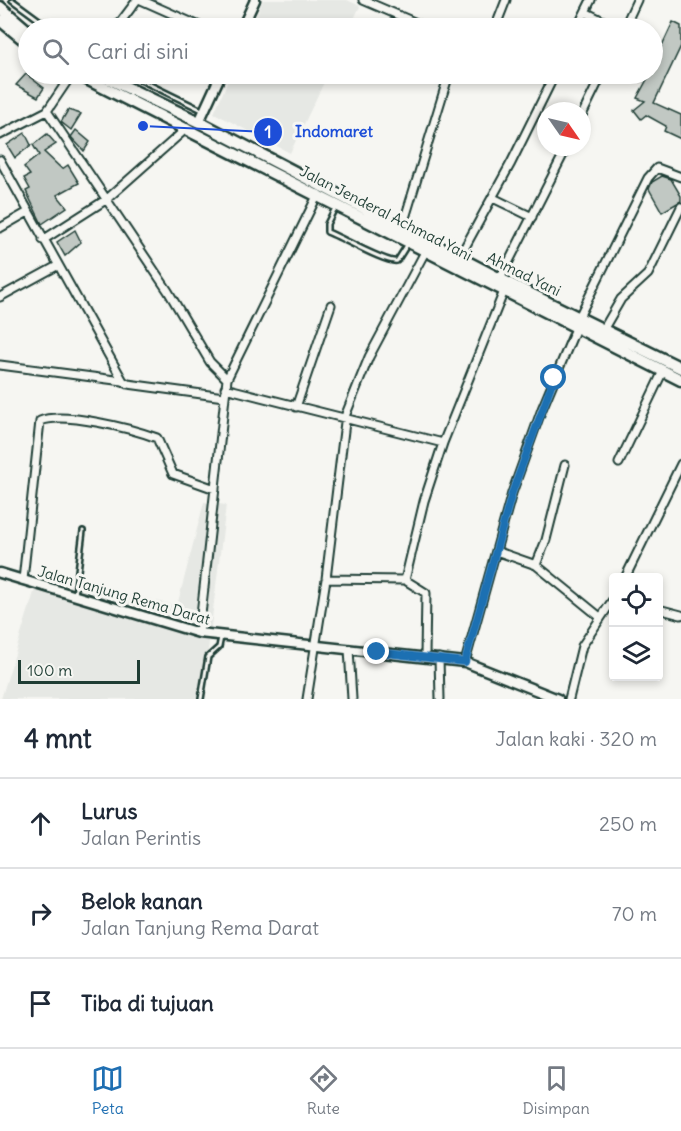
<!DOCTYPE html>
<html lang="id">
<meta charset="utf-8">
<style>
:root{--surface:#fff;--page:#f6f6f7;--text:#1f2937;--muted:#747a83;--line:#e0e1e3;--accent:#1f6fb2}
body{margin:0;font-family:Delius,sans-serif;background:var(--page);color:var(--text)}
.controls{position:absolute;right:18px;bottom:18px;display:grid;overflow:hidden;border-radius:6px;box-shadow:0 3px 9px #0003}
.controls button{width:54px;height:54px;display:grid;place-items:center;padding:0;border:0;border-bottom:2px solid var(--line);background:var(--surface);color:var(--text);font:30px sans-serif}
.compass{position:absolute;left:537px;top:102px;width:54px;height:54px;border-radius:50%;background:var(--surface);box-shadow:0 3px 9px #0003;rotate:124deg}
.scale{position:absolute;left:18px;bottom:15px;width:122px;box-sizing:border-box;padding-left:6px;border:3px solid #1f3d34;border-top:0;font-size:16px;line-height:21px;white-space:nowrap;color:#1f3d34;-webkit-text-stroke:4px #f6f6f2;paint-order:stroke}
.stop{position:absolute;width:18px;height:18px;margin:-14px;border:4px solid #1f6fb2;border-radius:50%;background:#fff}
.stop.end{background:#1f6fb2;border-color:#fff;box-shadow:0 2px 6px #0008}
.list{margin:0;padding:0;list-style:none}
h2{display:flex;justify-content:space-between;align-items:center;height:78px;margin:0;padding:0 24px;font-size:26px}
h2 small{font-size:20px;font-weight:400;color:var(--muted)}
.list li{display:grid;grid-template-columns:39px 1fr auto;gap:18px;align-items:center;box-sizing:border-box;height:90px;padding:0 24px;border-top:2px solid var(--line)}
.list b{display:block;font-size:22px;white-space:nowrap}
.list p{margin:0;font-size:20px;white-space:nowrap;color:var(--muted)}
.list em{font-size:20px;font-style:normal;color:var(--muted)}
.icon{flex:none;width:33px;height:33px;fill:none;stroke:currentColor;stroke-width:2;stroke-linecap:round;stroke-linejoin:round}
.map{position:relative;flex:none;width:681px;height:699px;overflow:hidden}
.search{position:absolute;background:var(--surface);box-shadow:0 3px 9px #0003;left:18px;right:18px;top:18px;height:66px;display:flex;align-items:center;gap:15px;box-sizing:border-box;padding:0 21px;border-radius:33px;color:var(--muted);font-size:22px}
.sheet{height:348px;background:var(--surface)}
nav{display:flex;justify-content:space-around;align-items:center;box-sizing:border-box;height:84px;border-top:2px solid var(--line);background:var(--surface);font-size:16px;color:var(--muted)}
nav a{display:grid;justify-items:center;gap:3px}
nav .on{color:var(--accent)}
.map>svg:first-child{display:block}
.built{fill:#e6e8e4}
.building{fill:#c1c8c3;stroke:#1f3d34;stroke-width:1.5}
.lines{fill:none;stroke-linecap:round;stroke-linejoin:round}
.service-casing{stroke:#1f3d34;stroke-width:8}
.minor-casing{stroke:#1f3d34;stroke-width:11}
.tertiary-casing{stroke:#1f3d34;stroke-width:13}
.trunk-casing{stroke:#1f3d34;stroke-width:15}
.service{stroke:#f6f6f2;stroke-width:3}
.minor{stroke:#f6f6f2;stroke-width:7}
.tertiary{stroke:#f6f6f2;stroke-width:8}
.trunk{stroke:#f6f6f2;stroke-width:10}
.route{stroke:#1f6fb2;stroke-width:8}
.labels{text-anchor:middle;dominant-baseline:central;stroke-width:6;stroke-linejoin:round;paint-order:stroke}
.street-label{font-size:15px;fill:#1f3d34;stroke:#f6f6f2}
.leader{fill:none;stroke:#1d4ed8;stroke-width:2}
.callout-dot{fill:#1d4ed8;stroke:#f6f6f2;stroke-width:2}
.mark-label{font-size:18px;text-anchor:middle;font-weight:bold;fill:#fff}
.callout-label{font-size:16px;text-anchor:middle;font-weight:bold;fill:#1d4ed8;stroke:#f6f6f2;stroke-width:6;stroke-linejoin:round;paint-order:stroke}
</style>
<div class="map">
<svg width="681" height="699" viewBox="0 0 681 699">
<rect width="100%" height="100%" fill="#f6f6f2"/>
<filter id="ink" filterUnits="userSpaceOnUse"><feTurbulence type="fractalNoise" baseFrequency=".0167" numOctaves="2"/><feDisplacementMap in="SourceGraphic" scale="12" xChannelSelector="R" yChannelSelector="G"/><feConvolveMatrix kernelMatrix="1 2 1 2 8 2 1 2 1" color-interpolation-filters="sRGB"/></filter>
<g filter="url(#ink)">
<path class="built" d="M263,0H347L360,6L350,28H251Z
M231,74H328L290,153L214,113Z
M204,502L226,505L202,699H1L40,573L177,606Z"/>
<path class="building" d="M673,22L681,26V46L654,103L681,115V139L664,131L666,126L646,115L641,119L634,110L645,101L637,98L650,74H652V67Z
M26,74L44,88L38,97L16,85Z
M68,110L81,114L71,130L61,122Z
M76,130L90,142L84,151L71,137Z
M25,133L31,145L15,158L7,145Z
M47,134L56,144L44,152L62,169L68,165L79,183L57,195L67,207L42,224L26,191L30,189L24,178L30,175L24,167L39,155L33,145Z
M662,176L671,179L681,196V201L662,212L649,189L652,182Z
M75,230L81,242L65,256L57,242Z"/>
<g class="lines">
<defs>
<path id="service" d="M12,0L50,28
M128,74L204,111
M335,208L327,224V232C341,237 387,264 397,261L407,245
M75,595L83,531
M201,699L208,657L219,647L221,637"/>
<path id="minor" d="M141,0L204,28
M363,0L428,28
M585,12L617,28
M116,28L137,0
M495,28L506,0
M577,28L591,0
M624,28L637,0
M47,111L72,74
M582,115L602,74
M0,135L47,111L168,291L210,362L227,379
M0,160L123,381L128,384L224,397
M493,198L532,217
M0,228L28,212
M402,228L449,74
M43,240L107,199L187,128
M459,258L511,163L555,74
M500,279L567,147
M0,297L57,266
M579,317L648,178L657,168L681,177
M603,330L621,299L648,274L681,207
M0,365L123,381
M225,388L443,443
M296,407L331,305
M619,463L663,371
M496,551L536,565L600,617
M536,565L546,540L565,465
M625,578L681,464
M326,579L405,580
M23,580L40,421C63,411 133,429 157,438L173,474L215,489
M658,613L662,610L681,615
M199,633L227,379L318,194
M349,649L352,699
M425,656L426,593L405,580L424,501L443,443L504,291
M439,658L440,699
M465,662L512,493L542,409L576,328
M307,699L326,579L346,414L369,357L426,250
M569,699L582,646L614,598"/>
<path id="tertiary" d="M242,28L255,0
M199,122L221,74
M0,573L199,633L465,662L558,699"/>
<path id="trunk" d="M0,7L28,31
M0,20L28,43
M77,74L681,380
M99,74L199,122L500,279L681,368"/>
</defs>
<use href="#service" class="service-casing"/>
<use href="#minor" class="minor-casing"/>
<use href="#tertiary" class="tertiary-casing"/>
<use href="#trunk" class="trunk-casing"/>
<use href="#service" class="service"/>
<use href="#minor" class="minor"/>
<use href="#tertiary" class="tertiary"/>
<use href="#trunk" class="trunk"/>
</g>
</g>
<g class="lines" filter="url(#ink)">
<path class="route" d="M377,652L465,662L512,493L554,378"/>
</g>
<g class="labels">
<g class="street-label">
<text transform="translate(386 213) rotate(27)">Jalan Jenderal Achmad Yani</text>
<text transform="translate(524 274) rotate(26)">Ahmad Yani</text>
<text transform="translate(124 595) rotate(16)">Jalan Tanjung Rema Darat</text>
</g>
</g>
<path class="leader" d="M143 126L268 132"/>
<g class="callout-dot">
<circle cx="143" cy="126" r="6"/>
<circle cx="268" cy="132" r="15"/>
</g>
<g class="mark-label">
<text x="268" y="138">1</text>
</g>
<g class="callout-label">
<text x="334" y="137">Indomaret</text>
</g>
</svg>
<div class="controls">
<button><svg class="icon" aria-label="locate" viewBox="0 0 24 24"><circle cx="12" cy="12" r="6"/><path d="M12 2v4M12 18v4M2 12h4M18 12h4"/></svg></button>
<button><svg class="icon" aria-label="layers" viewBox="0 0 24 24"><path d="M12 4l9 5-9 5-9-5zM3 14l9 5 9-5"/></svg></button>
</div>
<svg class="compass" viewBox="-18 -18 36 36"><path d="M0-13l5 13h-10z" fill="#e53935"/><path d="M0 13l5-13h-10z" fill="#747a83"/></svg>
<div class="scale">100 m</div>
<div class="stop" style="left:554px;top:378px"></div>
<div class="stop end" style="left:377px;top:652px"></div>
<div class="search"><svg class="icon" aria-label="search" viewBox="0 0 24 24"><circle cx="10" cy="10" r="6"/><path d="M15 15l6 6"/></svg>Cari di sini</div>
</div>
<section class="sheet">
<h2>4 mnt<small>Jalan kaki · 320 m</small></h2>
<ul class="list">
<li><svg class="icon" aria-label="ahead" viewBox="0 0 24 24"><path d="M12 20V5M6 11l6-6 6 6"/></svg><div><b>Lurus</b><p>Jalan Perintis</p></div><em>250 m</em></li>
<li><svg class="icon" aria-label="right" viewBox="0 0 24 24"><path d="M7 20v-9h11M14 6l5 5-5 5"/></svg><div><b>Belok kanan</b><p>Jalan Tanjung Rema Darat</p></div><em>70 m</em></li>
<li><svg class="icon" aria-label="arrive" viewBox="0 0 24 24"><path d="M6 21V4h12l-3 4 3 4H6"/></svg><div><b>Tiba di tujuan</b></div></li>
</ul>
</section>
<nav>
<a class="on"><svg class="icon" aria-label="map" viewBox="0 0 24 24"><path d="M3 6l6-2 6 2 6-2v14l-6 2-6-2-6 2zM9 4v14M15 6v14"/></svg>Peta</a>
<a><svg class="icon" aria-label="directions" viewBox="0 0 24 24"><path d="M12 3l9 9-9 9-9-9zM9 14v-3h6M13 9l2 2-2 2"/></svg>Rute</a>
<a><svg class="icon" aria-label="saved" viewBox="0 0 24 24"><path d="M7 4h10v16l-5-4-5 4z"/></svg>Disimpan</a>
</nav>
